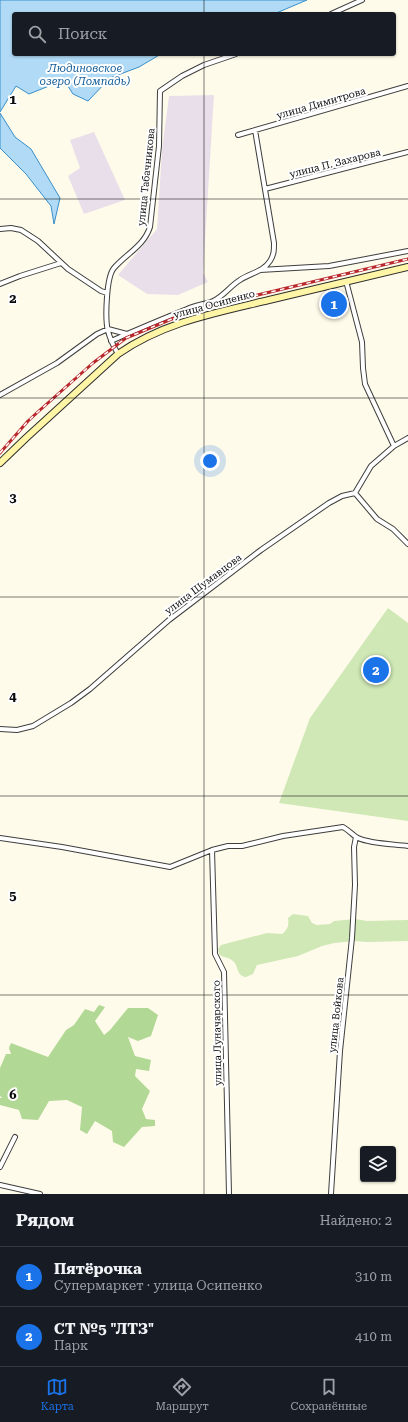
<!DOCTYPE html>
<html lang="ru">
<meta charset="utf-8">
<style>
:root{--surface:#171b24;--page:#20242c;--text:#f1f3f6;--muted:#9ea1a6;--line:#363941;--accent:#1a73e8}
body{margin:0;font-family:"Roboto Serif",serif;background:var(--page);color:var(--text)}
.controls{position:absolute;right:12px;bottom:12px;display:grid;overflow:hidden;border-radius:4px;box-shadow:0 1px 3px #0004}
.controls button{width:36px;height:36px;display:grid;place-items:center;padding:0;border:0;border-bottom:1px solid var(--line);background:var(--surface);color:var(--text);font:20px sans-serif}
.you{position:absolute;left:210px;top:461px;width:14px;height:14px;margin:-10px;border:3px solid #fff;border-radius:50%;background:#1a73e8;box-shadow:0 0 0 6px #1a73e833}
.badge{display:grid;place-items:center;width:26px;height:26px;border-radius:50%;background:var(--accent);color:#fff;font-size:13px;font-weight:700}
.pin{position:absolute;translate:-50% -50%;border:2px solid #fff;box-shadow:0 1px 4px #0006}
.list{margin:0;padding:0;list-style:none}
h2{display:flex;justify-content:space-between;align-items:center;height:52px;margin:0;padding:0 16px;font-size:17px}
h2 small{font-size:13px;font-weight:400;color:var(--muted)}
.list li{display:grid;grid-template-columns:26px 1fr auto;gap:12px;align-items:center;box-sizing:border-box;height:60px;padding:0 16px;border-top:1px solid var(--line)}
.list b{display:block;font-size:15px;white-space:nowrap}
.list p{margin:0;font-size:13px;white-space:nowrap;color:var(--muted)}
.list em{font-size:13px;font-style:normal;color:var(--muted)}
.icon{flex:none;width:22px;height:22px;fill:none;stroke:currentColor;stroke-width:2;stroke-linecap:round;stroke-linejoin:round}
.map{position:relative;flex:none;width:408px;height:1194px;overflow:hidden}
.search{position:absolute;background:var(--surface);box-shadow:0 1px 3px #0004;left:12px;right:12px;top:12px;height:44px;display:flex;align-items:center;gap:10px;box-sizing:border-box;padding:0 14px;border-radius:4px;color:var(--muted);font-size:15px}
.sheet{height:172px;background:var(--surface)}
nav{display:flex;justify-content:space-around;align-items:center;box-sizing:border-box;height:56px;border-top:1px solid var(--line);background:var(--surface);font-size:11px;color:var(--muted)}
nav a{display:grid;justify-items:center;gap:2px}
nav .on{color:var(--accent)}
.map>svg:first-child{display:block}
.industrial{fill:#e9dfea}
.green{fill:#cfe8b5}
.forest{fill:#b2d895}
.water{fill:#b0daf5;stroke:#388fca}
.lines{fill:none;stroke-linecap:round;stroke-linejoin:round}
.street-casing{stroke:#3e3e3e;stroke-width:6}
.secondary-casing{stroke:#2d2d2d;stroke-width:8}
.street{stroke:#fff;stroke-width:4}
.secondary{stroke:#fef5a6;stroke-width:6}
.rail-casing{stroke:#b8272c;stroke-width:3}
.rail{stroke:#fff;stroke-width:1.5;stroke-dasharray:4.5;stroke-linecap:butt}
.grid{fill:none;stroke:#0b0b0b;stroke-width:1;stroke-opacity:0.55}
.labels{text-anchor:middle;dominant-baseline:central;stroke-width:4;stroke-linejoin:round;paint-order:stroke}
.street-label{font-size:10px;fill:#0b0b0b;stroke:#fff}
.water-label{font-size:11px;font-style:italic;fill:#18609a;stroke:#fff}
.grid-label{font-size:13px;text-anchor:middle;font-weight:bold;fill:#0b0b0b;stroke:#fff;stroke-width:4;stroke-linejoin:round;paint-order:stroke}
</style>
<div class="map">
<svg width="408" height="1194" viewBox="0 0 408 1194">
<rect width="100%" height="100%" fill="#fffbea"/>
<path class="industrial" d="M214,95L203,273L208,282L178,295L147,294L118,275L157,229L162,150L169,96Z
M94,132L125,200L84,214L68,176L80,168L70,140Z"/>
<path class="green" d="M388,608L408,623V821L279,803L310,718Z
M293,914L308,916L312,923L317,925L330,924L334,921L355,919L367,921L408,920V941L367,942L355,941L334,943L322,946L298,956L257,965L253,974L246,977C236,976 239,966 233,961C229,957 223,958 219,954L218,949L221,945L267,933L282,934C288,929 289,925 288,918Z"/>
<path class="forest" d="M99,1005L105,1007L95,1021L104,1035L110,1030L128,1008H148L158,1015L151,1036L138,1041L128,1037L135,1056L151,1060L149,1071L136,1069L135,1076L150,1091L142,1109L146,1119L155,1120V1126L142,1127L124,1147L113,1142L112,1131L95,1121L87,1134L80,1130L82,1107L67,1100L49,1101L38,1120L22,1119L19,1110L0,1105V1098H2L0,1096V1068L6,1054H11L9,1048L11,1043L48,1057L66,1030L74,1025L85,1009L94,1012Z"/>
<path class="water" d="M0,0H307L274,14H14V54H161L139,67L110,78L88,101L73,94L64,80L29,94L16,86L0,112Z
M0,113L15,137L31,149L60,198L54,224L51,206L26,174L0,148Z"/>
<g class="lines">
<defs>
<path id="street" d="M331,14L362,0
M238,135L408,86
M265,189L408,152
M0,229L11,228L21,230L38,241L68,269L101,291L107,293
M260,270L329,266L408,251
M346,281L362,342L363,368L365,384L394,446
M0,284L20,276L61,263
M111,341C136,330 162,319 187,309C196,305 205,304 213,301C224,296 230,286 240,280C250,273 263,272 270,261C274,255 274,250 274,243L255,130
M118,354C114,347 110,339 108,331C105,320 106,277 114,268C126,254 144,246 150,227L159,146L160,91L182,76L204,65L236,54
M0,395L57,363L97,334L108,329L127,334
M355,493L377,519L393,529L408,544
M0,729L17,730L33,726L71,703L90,689L169,620L261,550L329,503L342,496L355,493L371,466L394,446L408,438
M0,838L62,847L170,867L212,850L228,846H242L283,836L343,827C350,831 353,836 358,838C371,844 393,844 408,846
M212,850L215,954L224,972L229,1194
M0,1167L15,1137
M0,1185L40,1194
M331,1194L340,1051L352,938L355,885L354,847L356,837"/>
<path id="secondary" d="M0,463L26,438L118,354C164,322 215,313 269,300C315,289 361,278 408,267"/>
</defs>
<use href="#street" class="street-casing"/>
<use href="#secondary" class="secondary-casing"/>
<use href="#street" class="street"/>
<use href="#secondary" class="secondary"/>
<defs>
<path id="rail" d="M0,453L28,421L40,410L93,363L126,338L191,311L408,259"/>
</defs>
<use href="#rail" class="rail-casing"/>
<use href="#rail" class="rail"/>
</g>
<path class="grid" d="M204,0V14M204,54V1194M0,199H408M0,398H408M0,597H408M0,796H408M0,995H408"/>
<g class="labels">
<g class="street-label">
<text transform="translate(321 103) rotate(-16)">улица Димитрова</text>
<text transform="translate(335 163) rotate(-14)">улица П. Захарова</text>
<text transform="translate(146 177) rotate(-84)">улица Табачникова</text>
<text transform="translate(214 304) rotate(-15)">улица Осипенко</text>
<text transform="translate(203 584) rotate(-37)">улица Шумавцова</text>
<text transform="translate(336 1015) rotate(-84)">улица Войкова</text>
<text transform="translate(217 1033) rotate(-91)">улица Луначарского</text>
</g>
<g class="water-label">
<text x="85" y="68">Людиновское<tspan x="85" dy="13">озеро (Ломпадь)</tspan></text>
</g>
</g>
<g class="grid-label">
<text x="13" y="104">1</text>
<text x="13" y="303">2</text>
<text x="13" y="502">3</text>
<text x="13" y="701">4</text>
<text x="13" y="900">5</text>
<text x="13" y="1099">6</text>
</g>
</svg>
<div class="controls">
<button><svg class="icon" aria-label="layers" viewBox="0 0 24 24"><path d="M12 4l9 5-9 5-9-5zM3 14l9 5 9-5"/></svg></button>
</div>
<div class="you"></div>
<div class="pin badge" style="left:334px;top:304px">1</div>
<div class="pin badge" style="left:376px;top:670px">2</div>
<div class="search"><svg class="icon" aria-label="search" viewBox="0 0 24 24"><circle cx="10" cy="10" r="6"/><path d="M15 15l6 6"/></svg>Поиск</div>
</div>
<section class="sheet">
<h2>Рядом<small>Найдено: 2</small></h2>
<ul class="list">
<li><span class="badge">1</span><div><b>Пятёрочка</b><p>Супермаркет · улица Осипенко</p></div><em>310 m</em></li>
<li><span class="badge">2</span><div><b>СТ №5 &quot;ЛТЗ&quot;</b><p>Парк</p></div><em>410 m</em></li>
</ul>
</section>
<nav>
<a class="on"><svg class="icon" aria-label="map" viewBox="0 0 24 24"><path d="M3 6l6-2 6 2 6-2v14l-6 2-6-2-6 2zM9 4v14M15 6v14"/></svg>Карта</a>
<a><svg class="icon" aria-label="directions" viewBox="0 0 24 24"><path d="M12 3l9 9-9 9-9-9zM9 14v-3h6M13 9l2 2-2 2"/></svg>Маршрут</a>
<a><svg class="icon" aria-label="saved" viewBox="0 0 24 24"><path d="M7 4h10v16l-5-4-5 4z"/></svg>Сохранённые</a>
</nav>
